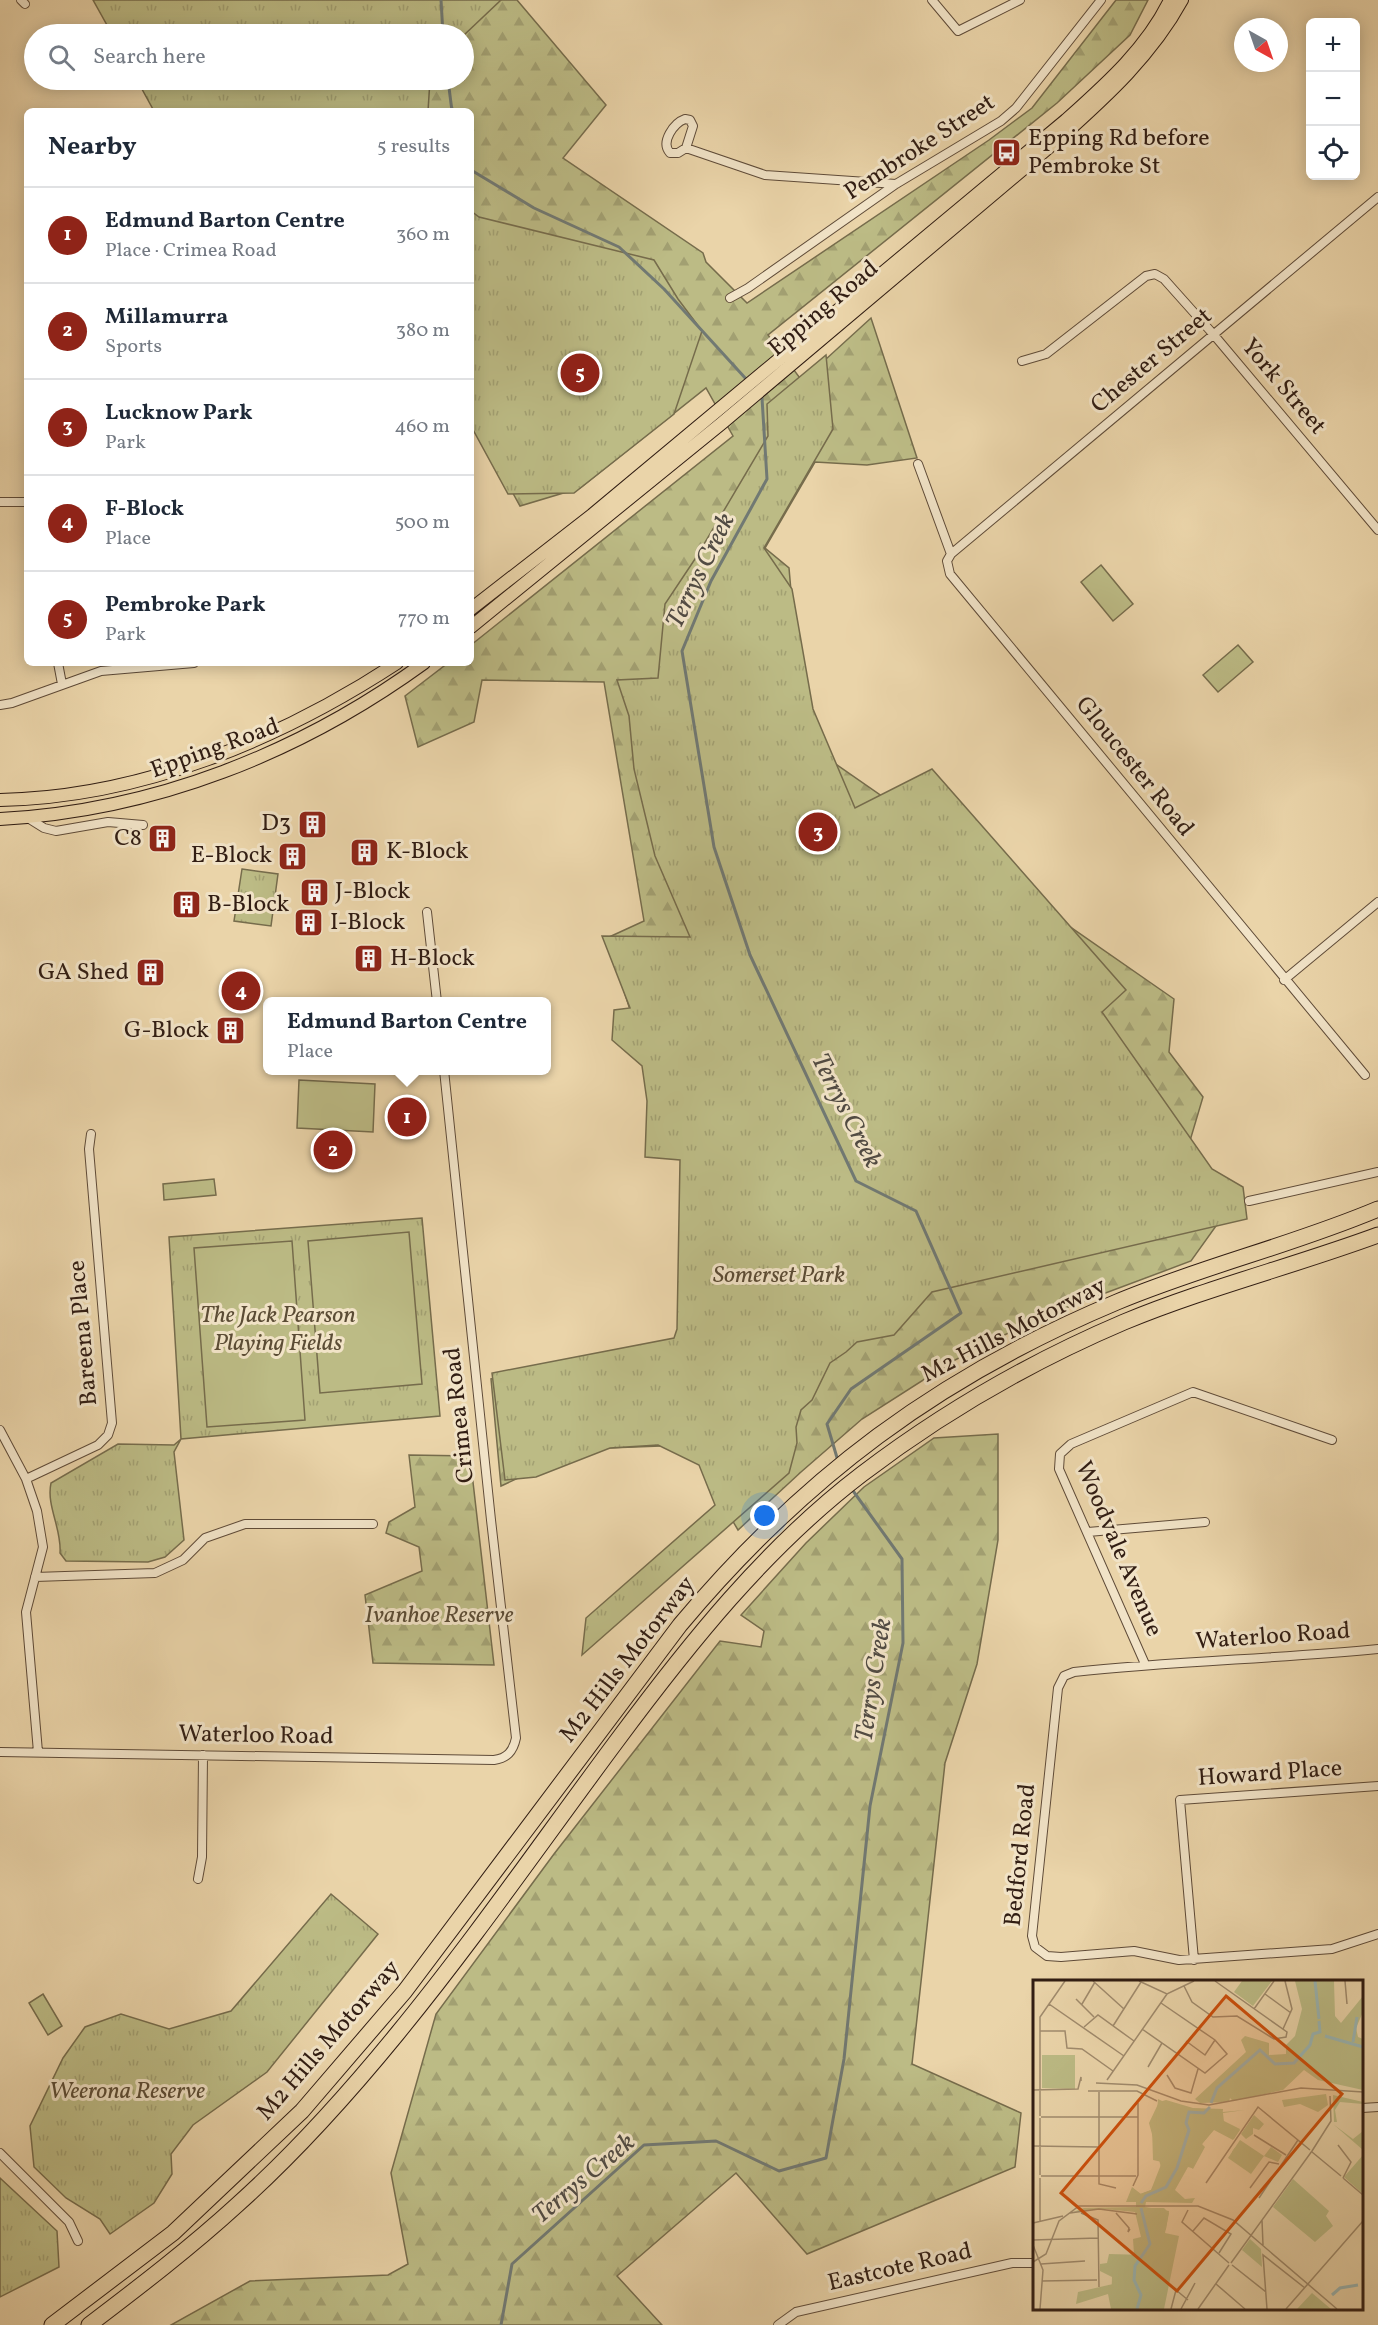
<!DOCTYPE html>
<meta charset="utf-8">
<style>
:root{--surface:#fff;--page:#f6f6f7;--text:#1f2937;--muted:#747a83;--line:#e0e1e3;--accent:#8f2418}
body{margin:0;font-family:Vollkorn,serif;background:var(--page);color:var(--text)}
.controls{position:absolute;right:18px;top:18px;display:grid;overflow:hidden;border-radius:9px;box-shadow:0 3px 15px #0003}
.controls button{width:54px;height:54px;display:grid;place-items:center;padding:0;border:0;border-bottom:2px solid var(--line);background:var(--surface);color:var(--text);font:30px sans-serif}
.compass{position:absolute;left:1234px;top:18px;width:54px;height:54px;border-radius:50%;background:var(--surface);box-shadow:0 3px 15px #0003;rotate:140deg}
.you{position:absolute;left:765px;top:1516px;width:21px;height:21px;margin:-15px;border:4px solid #fff;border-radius:50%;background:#1a73e8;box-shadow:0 0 0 9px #1a73e833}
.badge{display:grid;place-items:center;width:39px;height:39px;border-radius:50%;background:var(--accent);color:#fff;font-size:20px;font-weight:700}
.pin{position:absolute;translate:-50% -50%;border:3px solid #fff;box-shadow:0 2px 6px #0006}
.popup{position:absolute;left:263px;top:997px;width:288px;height:78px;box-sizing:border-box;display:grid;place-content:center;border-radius:9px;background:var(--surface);filter:drop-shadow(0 2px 4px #0005);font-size:20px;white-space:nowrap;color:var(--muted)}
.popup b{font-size:22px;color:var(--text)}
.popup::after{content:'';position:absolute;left:50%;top:100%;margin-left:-12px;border:12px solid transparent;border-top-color:var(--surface)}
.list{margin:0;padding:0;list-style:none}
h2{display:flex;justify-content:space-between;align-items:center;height:78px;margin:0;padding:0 24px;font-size:26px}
h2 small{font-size:20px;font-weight:400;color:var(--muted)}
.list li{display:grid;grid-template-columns:39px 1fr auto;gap:18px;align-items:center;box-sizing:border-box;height:96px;padding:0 24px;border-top:2px solid var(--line)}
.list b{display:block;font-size:22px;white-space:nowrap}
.list p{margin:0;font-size:20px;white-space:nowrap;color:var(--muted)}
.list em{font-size:20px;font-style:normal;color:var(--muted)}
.icon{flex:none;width:33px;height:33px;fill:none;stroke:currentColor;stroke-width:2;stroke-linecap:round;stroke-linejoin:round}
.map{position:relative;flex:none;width:1378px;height:2325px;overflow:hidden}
.search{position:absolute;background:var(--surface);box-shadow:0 3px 15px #0003;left:24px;top:24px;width:450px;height:66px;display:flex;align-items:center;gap:15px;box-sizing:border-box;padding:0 21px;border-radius:33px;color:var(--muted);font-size:22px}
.panel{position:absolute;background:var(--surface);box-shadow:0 3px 15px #0003;left:24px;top:108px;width:450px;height:558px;border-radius:9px}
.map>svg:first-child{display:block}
.forest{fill:url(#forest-firs);stroke:#766c4c;stroke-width:1.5}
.park{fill:url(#park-tufts);stroke:#766c4c;stroke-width:1.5}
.pitch{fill:#bcbb85;stroke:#766c4c;stroke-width:1.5}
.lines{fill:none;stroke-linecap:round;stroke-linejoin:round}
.stream{stroke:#717973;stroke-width:3}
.street-casing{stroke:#5f4b38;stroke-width:10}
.primary-casing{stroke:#311d13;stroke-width:14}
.highway-casing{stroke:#311d13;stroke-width:17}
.street{stroke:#f1e3c7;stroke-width:8}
.primary{stroke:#ead4a9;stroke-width:12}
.highway{stroke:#ead4a9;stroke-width:15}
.labels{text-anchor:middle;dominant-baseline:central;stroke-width:6;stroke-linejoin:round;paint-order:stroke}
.poi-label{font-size:24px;fill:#311d13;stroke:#f1e3c7;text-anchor:start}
.street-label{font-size:24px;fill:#311d13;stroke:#f1e3c7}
.park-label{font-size:24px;font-style:italic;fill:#5b4c35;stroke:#f1e3c7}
.water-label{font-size:26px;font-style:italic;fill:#514b43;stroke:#f1e3c7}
.inset-river{fill:none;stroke:#9bb6b3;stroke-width:3}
.inset-road{fill:none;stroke:#a08b6d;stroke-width:1.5}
.view{fill:#cd500d;fill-opacity:0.15;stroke:#cd500d;stroke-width:3}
.inset-edge{fill:none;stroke:#311d13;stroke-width:3}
</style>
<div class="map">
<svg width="1378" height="2325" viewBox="0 0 1378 2325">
<defs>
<pattern id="forest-firs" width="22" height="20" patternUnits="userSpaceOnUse" patternTransform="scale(1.5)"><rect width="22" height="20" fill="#bcbb85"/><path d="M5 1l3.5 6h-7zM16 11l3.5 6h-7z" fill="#a2a072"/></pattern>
<pattern id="park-tufts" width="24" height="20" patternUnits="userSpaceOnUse" patternTransform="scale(1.5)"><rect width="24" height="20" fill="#bcbb85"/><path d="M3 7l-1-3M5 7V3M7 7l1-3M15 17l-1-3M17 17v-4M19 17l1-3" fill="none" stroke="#a2a072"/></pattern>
</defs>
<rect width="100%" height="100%" fill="#ead4a9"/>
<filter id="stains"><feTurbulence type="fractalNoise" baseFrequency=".00333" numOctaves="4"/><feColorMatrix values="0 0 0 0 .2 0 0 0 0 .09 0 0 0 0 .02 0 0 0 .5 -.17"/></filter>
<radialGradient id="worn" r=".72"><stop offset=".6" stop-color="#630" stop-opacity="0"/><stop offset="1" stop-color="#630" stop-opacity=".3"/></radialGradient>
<path class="forest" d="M116,0H517L606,105L563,158L703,253L706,262L747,303L989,140L1032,108L1116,0H1148L1130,35L1057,103L768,335L802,381L871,318L917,458L867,465L815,462L765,548L789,568L804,742L1174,999L1169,1052L1203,1097L1189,1144L1231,1205L1191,1261L1036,1319L953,1361L862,1419L801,1472L738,1530L688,1445L581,1449L501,1486L491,1379L684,1348L681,1160L649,1069L607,938L644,921L604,682L482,680L474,722L418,747L405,696L448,663H471V645L733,436L706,388L580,488L520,506L471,417V111H172L156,80H464V34H133Z
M998,1434V1540L977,1664L945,1763L912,2064L1021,2113L1015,2167L807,2254L736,2173L617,2276L662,2325H171L250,2281L388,2275L408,2264L391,2173L436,2014L554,1854L720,1641L761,1647L764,1631L741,1615L806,1543L864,1487L934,1438Z
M409,1455L470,1456L494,1665L373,1663L365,1595L422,1571L419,1547L386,1533L389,1522L415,1507Z"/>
<path class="park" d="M93,0H501L464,35L112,34Z
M137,80H430L428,111H154Z
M471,211L479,217L654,260L678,299L702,331L674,414L574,493L508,494L471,426Z
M826,355L833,429L764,548L792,589L813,709L855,808L932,769L1126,990L1102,1012L1212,1169L1243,1187L1247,1219L932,1292L894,1335L857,1342L846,1352L830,1363L812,1400L801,1410L796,1427L797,1443L789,1473L582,1655L586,1618L715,1505L699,1465L658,1445L610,1448L536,1477L505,1480L492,1373L674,1338L677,1329L680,1160L645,1157L647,1101L642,1066L612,1040L614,1010L630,1008L602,936L690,937L655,856L634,769L629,716L617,680L658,678L665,604L697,556L768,436L767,404Z
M242,869L278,874L271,926L234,921Z
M422,1218L440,1416L181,1439L174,1452L184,1540L165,1557L148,1562L66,1561L60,1553C62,1529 46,1506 51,1483L118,1444L174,1445L181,1439L169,1237Z
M331,1894L378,1934L267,2072L193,2125L171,2154L172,2174L154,2203L110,2234L100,2219L66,2198L34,2167L30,2126L63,2058L85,2027L121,2014L169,2029L231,2011Z
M0,2178L57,2231L59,2267L0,2297Z"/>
<path class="pitch" d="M1101,565L1133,604L1113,621L1081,582Z
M1238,645L1253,662L1218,692L1203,675Z
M299,1080L375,1084L373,1132L297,1128Z
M214,1179L216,1195L164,1200L163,1184Z
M409,1232L422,1384L320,1393L308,1241Z
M292,1241L305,1420L207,1427L194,1248Z
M43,1994L62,2026L48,2035L29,2003Z"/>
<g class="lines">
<path class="stream" d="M441,0L443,34
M448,80L452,111
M471,170L534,208L619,247L664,289L747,380
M759,395L762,398L767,479L711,581L682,651L714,847L750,955L856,1181L916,1211L961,1313L851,1389L827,1424L838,1461
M501,2325L512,2264L644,2145L716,2141L779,2171L826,2158L844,2059L870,1806L903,1643L902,1559L851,1488"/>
<defs>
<path id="street" d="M21,0L25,4
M932,0L958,31L1020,0
M685,119L690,120L693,126L686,148L678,153H670C660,142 674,123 685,119Z
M686,148L765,175L896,184
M730,298L748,288L896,184L1001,121L1016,108L1101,0
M1022,361L1046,354L1146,276L1155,274L1164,279L1214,335L1378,530
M918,464L951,554L947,561L950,574L1365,1075
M0,502H27
M951,554L1378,197
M58,663L62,684
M0,705L12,703L101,671L194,663
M28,818L44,828L56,831L108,822L143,825
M427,912L437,1002
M1284,980L1378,902
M1249,1201L1378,1172
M0,1430L26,1479L37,1511L43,1547L26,1612L38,1752
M26,1479L98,1445L108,1435L112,1423L89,1149L91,1134
M1088,1532L1205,1522
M35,1577L155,1573L183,1560L205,1538L245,1524H373
M1378,1649C1277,1659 1175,1661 1074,1672L1064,1676L1058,1688L1032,1936L1035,1947L1047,1956L1061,1957L1134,1951L1179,1960L1332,1949L1378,1934
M1145,1664L1059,1469L1060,1454L1071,1444L1193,1392L1332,1440
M0,1752L494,1760C507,1758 513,1752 516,1738L491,1520L444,1070
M198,1879L202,1857L203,1755
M1194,1960L1180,1800L1378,1786
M1362,2108L1378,2107
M0,2153L69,2222L78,2241
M778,2325L796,2312L1012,2263H1034"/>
<path id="primary" d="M471,609L592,515L1066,120C1105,85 1147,48 1170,0
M471,627L722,423L1060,138C1107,96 1152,55 1182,0
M0,800C142,797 279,740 397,663
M0,819C154,811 300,753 424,663"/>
<path id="highway" d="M52,2325L173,2233L302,2111L405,1991L680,1625C804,1477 938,1377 1117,1302C1203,1266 1293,1245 1378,1209
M89,2325C139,2287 190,2248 237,2205C295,2153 348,2094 397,2034C474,1940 543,1840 616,1742C688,1645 765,1548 862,1474C942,1413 1030,1362 1124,1322C1206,1288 1294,1266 1378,1235"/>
</defs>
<use href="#street" class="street-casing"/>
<use href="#primary" class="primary-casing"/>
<use href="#highway" class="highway-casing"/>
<use href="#street" class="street"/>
<use href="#primary" class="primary"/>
<use href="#highway" class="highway"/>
</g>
<defs>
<symbol id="bus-square" viewBox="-11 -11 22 22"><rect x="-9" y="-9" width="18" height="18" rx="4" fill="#8f2418" stroke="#f1e3c7"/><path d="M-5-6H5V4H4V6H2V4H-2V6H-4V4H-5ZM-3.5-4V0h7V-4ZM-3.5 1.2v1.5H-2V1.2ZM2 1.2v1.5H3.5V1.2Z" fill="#fff"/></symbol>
<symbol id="building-square" viewBox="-11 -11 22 22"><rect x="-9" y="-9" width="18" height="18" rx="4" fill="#8f2418" stroke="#f1e3c7"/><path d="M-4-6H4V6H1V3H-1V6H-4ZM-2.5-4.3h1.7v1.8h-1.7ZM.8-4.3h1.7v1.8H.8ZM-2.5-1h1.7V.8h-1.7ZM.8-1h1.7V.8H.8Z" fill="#fff"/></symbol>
</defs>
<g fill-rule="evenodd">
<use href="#bus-square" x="990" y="136" width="33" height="33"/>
<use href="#building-square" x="296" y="808" width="33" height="33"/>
<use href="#building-square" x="146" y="822" width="33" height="33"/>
<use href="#building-square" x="348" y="836" width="33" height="33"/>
<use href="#building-square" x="276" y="840" width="33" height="33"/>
<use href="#building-square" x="298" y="876" width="33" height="33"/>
<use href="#building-square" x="170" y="888" width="33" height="33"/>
<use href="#building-square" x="292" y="906" width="33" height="33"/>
<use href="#building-square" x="352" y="942" width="33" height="33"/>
<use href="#building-square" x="134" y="956" width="33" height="33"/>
<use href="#building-square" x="214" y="1014" width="33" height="33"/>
</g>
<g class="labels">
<g class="poi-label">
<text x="1028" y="139">Epping Rd before<tspan x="1028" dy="28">Pembroke St</tspan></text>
<text x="291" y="824" text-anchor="end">D3</text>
<text x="142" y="839" text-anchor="end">C8</text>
<text x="386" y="852">K-Block</text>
<text x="272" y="856" text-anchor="end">E-Block</text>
<text x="335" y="892">J-Block</text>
<text x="207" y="905">B-Block</text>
<text x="330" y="923">I-Block</text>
<text x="390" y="959">H-Block</text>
<text x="129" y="973" text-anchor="end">GA Shed</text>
<text x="209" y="1031" text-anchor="end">G-Block</text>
</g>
<g class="street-label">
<text transform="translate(920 148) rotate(-33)">Pembroke Street</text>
<text transform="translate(824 309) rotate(-40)">Epping Road</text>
<text transform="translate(1152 361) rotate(-40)">Chester Street</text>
<text transform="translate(1283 387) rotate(50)">York Street</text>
<text transform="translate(215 749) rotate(-20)">Epping Road</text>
<text transform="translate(1134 767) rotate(51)">Gloucester Road</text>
<text transform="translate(1014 1331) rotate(-27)">M2 Hills Motorway</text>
<text transform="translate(84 1333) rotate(-95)">Bareena Place</text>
<text transform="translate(460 1415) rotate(-96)">Crimea Road</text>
<text transform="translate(1118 1549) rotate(67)">Woodvale Avenue</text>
<text transform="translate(1273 1637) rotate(-4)">Waterloo Road</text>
<text transform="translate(628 1660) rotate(-52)">M2 Hills Motorway</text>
<text transform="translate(256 1736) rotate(1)">Waterloo Road</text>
<text transform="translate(1270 1774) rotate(-4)">Howard Place</text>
<text transform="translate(1021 1855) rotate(-84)">Bedford Road</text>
<text transform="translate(329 2041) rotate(-49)">M2 Hills Motorway</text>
<text transform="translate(900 2268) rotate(-13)">Eastcote Road</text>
</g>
<g class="park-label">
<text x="779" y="1276">Somerset Park</text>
<text x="278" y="1316">The Jack Pearson<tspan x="278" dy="28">Playing Fields</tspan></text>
<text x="439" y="1616">Ivanhoe Reserve</text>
<text x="127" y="2092">Weerona Reserve</text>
</g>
<g class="water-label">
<text transform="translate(701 571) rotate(-64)">Terrys Creek</text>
<text transform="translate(846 1111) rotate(63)">Terrys Creek</text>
<text transform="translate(874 1680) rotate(-81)">Terrys Creek</text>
<text transform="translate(584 2179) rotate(-40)">Terrys Creek</text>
</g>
</g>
<g transform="translate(1033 1980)">
<rect width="330" height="330" fill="#ead4a9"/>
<path d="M262,1H301L302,36L308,43L330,16V32L323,48L325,57L330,59V110L285,100L271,90L250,110L200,121L197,118L196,122L167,123L162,119L213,72L208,60L212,56L236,63V75L253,74V65L262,56L269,29ZM133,120L160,128L190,129L189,140L207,149L201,159L182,148L169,164L159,188L155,187L142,210L152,219L162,218L159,223L113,222L112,227L136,231L133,249L78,329L75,314L43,324L45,312L80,304L101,274L100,259L108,257L102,232L71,229L40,232L51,228L103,227V222H93L99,207L108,214L118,210L129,191L116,143L126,122ZM221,135L231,144L226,150L220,148V154L213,159L208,154Z" fill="#bcbb85"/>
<path d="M209,1H239L220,26L201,12ZM9,75H42V109L9,108ZM293,114L295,125L285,132L267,124L251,127L249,120ZM300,115L330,122V124L307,122L302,130L304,142H301ZM125,119L157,135L212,130L190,133L191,142L207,150L200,160L181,150L169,164L172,167L160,189L152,183L140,209L137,207L108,222H100L104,215L118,210L129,182L120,180L119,147H123ZM300,144L320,159L330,151V170ZM207,160L231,176L238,167L249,175L245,182L231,176L218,194L195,178ZM330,175V214L311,197ZM260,199L296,231L293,236L300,246L282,262L240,227ZM117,228H131L136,233L132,253L146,256L131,329H78L79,297L67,291V284L74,283L76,274L112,275L119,267V258L107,242L108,233ZM217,259L228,269L229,287L209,270ZM279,313L298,329H264Z" fill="#bcbb85"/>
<path d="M214,1H235L227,16L226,12L215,11ZM33,77L39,80L40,93L30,95L26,105L16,107L10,100L11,90L20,85L29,91L28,80ZM199 174a8 8 0 1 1 16 0a8 8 0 1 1-16 0ZM219,169L228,175L216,191L208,185ZM260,207L276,222L263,237L249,220Z" fill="#bcbb85"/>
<path class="inset-river" d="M282,1L286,39M292,56L330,67M320,62L324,37M178,123L184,108L227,70L242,84L261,83L277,65L280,54L287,52L286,41M108,223L113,216L133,207L144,188L156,150L153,143L156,132L171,133L177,127M299,315L307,308L325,305M104,329L108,315L101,300L102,286L117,264L108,228"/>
<path class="inset-road" d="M60,1L91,29M106,1L134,14L161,1M312,1L314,24M151,6L159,22L180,37L204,36L241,59L253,57L254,52L182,1M232,14L258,33M43,19L61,37M16,24L91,76M49,24L62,2M221,29L241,1M80,46L108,2M51,47L65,35L101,61M109,49L172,93L194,74L182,60L128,23M250,49L259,29L252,1M7,51H32L34,68L49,69L80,91M153,61L172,75L182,60M115,87L129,63M134,95L142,108L158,113L165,89M74,100L134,14M63,103L104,105L148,121L176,125L268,108L330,112M0,110L45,109L48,97V101M55,111H104L124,121M66,112V204L83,208M7,136V37L32,1M8,137H105M7,138V195M221,155L253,175M305,165L318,182L310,198M0,166L65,167M279,171L298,141L297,116M279,172L308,196M8,196H103M7,198V242M310,198L330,215M173,203L225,127L277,170M100,206L105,195V123M217,208L236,182L246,184M226,218L265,160M155,230L149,242L196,283M37,233L66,229L104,234M48,233L65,240L66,307M83,233L96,248L95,252L97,249M229,240L230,265M0,243L30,236M160,251L171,238L198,254L186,273M0,260L65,258M0,265L10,290L7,329M0,282L13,274L26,241L46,226H165L200,240L304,329M198,283L279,171M8,284L52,281M199,285L233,312M9,301L64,300M183,304L212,329M138,329L143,310L155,320M148,329L162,303M165,329L196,285M234,329L230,275L272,308M253,329L330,241"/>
<path class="view" d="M193,16L309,114L144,311L28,213Z"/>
<rect width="330" height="330" class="inset-edge"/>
</g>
<rect width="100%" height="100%" filter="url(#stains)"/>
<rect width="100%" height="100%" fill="url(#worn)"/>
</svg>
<div class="controls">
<button>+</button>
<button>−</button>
<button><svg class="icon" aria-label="locate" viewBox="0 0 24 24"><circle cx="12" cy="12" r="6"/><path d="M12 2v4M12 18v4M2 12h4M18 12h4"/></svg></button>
</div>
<svg class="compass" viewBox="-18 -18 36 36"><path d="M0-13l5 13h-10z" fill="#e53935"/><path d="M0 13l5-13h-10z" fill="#747a83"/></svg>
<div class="you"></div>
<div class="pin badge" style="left:407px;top:1117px">1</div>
<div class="popup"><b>Edmund Barton Centre</b>Place</div>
<div class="pin badge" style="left:333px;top:1150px">2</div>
<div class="pin badge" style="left:818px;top:832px">3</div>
<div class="pin badge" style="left:241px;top:991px">4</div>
<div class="pin badge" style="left:580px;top:373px">5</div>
<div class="search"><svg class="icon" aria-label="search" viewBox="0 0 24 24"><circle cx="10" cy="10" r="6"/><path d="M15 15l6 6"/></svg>Search here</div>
<section class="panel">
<h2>Nearby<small>5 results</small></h2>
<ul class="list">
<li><span class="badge">1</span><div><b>Edmund Barton Centre</b><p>Place · Crimea Road</p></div><em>360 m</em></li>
<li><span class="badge">2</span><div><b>Millamurra</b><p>Sports</p></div><em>380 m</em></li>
<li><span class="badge">3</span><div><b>Lucknow Park</b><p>Park</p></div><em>460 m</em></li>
<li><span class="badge">4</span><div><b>F-Block</b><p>Place</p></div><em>500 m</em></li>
<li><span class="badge">5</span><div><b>Pembroke Park</b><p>Park</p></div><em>770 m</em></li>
</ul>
</section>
</div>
